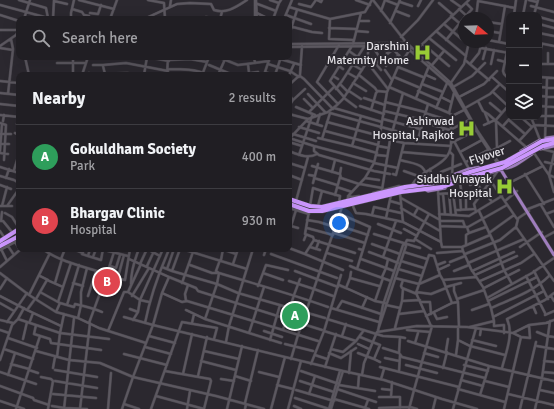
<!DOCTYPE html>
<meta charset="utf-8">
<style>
:root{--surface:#201e23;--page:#28272b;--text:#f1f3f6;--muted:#a2a2a6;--line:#3d3c41;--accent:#98cb36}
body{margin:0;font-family:Signika,sans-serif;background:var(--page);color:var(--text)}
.controls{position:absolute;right:12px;top:12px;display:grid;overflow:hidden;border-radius:8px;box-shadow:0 4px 16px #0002}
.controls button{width:36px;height:36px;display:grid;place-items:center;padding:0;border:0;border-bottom:1px solid var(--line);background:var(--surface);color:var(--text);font:20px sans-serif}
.compass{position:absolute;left:458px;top:12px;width:36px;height:36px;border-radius:50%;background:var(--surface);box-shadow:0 4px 16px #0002;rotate:109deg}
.you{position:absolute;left:339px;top:223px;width:14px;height:14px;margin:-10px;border:3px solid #fff;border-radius:50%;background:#1a73e8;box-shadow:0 0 0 6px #1a73e833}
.badge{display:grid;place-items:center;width:26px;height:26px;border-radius:50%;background:var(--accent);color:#fff;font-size:13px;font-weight:700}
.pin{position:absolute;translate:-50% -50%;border:2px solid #fff;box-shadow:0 1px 4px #0006}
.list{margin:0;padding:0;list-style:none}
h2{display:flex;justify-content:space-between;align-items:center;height:52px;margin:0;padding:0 16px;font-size:17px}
h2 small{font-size:13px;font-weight:400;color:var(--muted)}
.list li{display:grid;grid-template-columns:26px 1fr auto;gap:12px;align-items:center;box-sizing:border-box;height:64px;padding:0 16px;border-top:1px solid var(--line)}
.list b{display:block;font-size:15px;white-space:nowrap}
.list p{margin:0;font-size:13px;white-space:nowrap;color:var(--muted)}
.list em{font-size:13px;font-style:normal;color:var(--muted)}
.icon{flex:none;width:22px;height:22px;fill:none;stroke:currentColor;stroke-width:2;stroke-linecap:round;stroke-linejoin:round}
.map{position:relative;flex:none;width:554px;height:409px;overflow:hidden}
.search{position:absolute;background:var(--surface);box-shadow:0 4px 16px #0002;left:16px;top:16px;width:276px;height:44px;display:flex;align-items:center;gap:10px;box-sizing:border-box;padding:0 14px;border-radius:8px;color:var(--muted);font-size:15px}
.panel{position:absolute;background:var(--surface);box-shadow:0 4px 16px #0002;left:16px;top:72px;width:276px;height:180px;border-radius:8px}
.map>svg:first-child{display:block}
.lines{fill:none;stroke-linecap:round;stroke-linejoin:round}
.minor-casing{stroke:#49464d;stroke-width:3}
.major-casing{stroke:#49464d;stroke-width:4}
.highway-casing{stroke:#49464d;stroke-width:5}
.minor{stroke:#5c5860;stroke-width:2}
.major{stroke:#9f7dbe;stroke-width:3}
.highway{stroke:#cb96fd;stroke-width:4}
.highway-bridge-casing{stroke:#49464d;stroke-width:5;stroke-linecap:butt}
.highway-bridge{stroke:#cb96fd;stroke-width:4}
.labels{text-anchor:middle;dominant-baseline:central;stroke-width:4;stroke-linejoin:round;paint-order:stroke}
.poi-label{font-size:12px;fill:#e2e0e5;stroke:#2b282f;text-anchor:end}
.street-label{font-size:12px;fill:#e2e0e5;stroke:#2b282f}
</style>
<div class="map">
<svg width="554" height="409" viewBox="0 0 554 409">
<rect width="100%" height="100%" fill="#2b282f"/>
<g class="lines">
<defs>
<path id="minor" d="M19,0L46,8L48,18
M79,0L114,9
M148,0L164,3L165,19
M255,0V19
M256,0L257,19
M270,0L279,3L281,0
M317,0L321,2L322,0
M356,0L370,5
M373,0L405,41
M385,0L398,5
M451,0L461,7
M529,0L537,2
M54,1L67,4
M478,1L515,8
M400,2L412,6
M255,3L276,11
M439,3L453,15
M299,4L311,7L316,0
M0,5L48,18
M170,6L171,0
M418,6L421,0
M531,6L554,12
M289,7L330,19L365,12L372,0
M72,9L82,12L84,15L89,16
M459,9L469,18
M381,11L385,0
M396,11L409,16
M90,13L98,14L101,5
M257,13L269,19
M0,15L19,21
M286,15L311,24
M514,15L516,0
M523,15L526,0
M528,15H530
M534,15L538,0
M451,16L464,27
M206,17L216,19
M539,17L554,21
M464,18L472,9L466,3
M476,18L478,1
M24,19L30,0
M53,19L54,0
M71,19V13L74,0
M110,19L117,0
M144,19L177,4L190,3L211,4L214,10C227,14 236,7 247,0
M220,19L222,12
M273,19L279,3
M284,19L292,0
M330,19L329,39L354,40
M359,21H369
M488,22L502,24
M390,23L400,0
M444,24L464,41
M539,24L554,28
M289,26L312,32L322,33
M329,28L357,29
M0,30H19
M356,31L368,32
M436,31L466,56
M488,31L500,33
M539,33L554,36
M289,35L297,10
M401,37L418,20L433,0
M429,38L456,60
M446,40L464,18
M488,40L509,44
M499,42L505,6
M509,42L503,71L504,74L509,79
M539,43L554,46
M289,44L403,43
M353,44L361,13
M423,44L449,66
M409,45L451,83L477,130L499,163
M0,46L16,35L19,30
M372,46L381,59L376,63
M382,46L388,53
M289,47L372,46L403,45
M406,47L450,85L482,140L498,164
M0,48L13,50
M481,48L509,53
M393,49L403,60
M349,51L366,63
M414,52L469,0
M548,53V64
M25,57L29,75
M147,57L169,61
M218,57L238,65L269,61
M254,57L255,63
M273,57L301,65
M88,58L96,57
M483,59L486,48
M169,60L190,59L207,62
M373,60L381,70
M465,60L489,80
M498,60L509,63
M367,62L388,89
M391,62L399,55
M57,63H86
M248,64L249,73
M268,64L290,71L299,77
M470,64L479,53L482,42
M491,64L494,50
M539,64H554
M540,64V52L542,44
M93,65H103L126,63L168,71
M209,65L233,75
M353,65L362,70
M432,65L444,51
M103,66L105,74L127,73L137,75
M339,66L343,69
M386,66L381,59L396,47
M398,67L423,77
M168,69C182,69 196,69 209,75
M385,70L392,80
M265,72L273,75
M89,73L93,75
M348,73L357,78
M73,75V57
M82,75L88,57
M144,75L147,57
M167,75L168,57
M202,75L209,57
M218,75L226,57
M236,75L258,72
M264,75L270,57
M275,75L281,57
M289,75L294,64
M359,75L375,88L377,91
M426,75L435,79
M300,76L304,79L333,109
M333,76L338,79
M394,77L418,87
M492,77L509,92
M539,77L554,78
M0,81L19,83
M353,83L366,91
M340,84L348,92
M422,84L443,92
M450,84L464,64L469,42
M289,85L300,75L302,46
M389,87L449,113L453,116
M453,87L472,76L485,63
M539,87L554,88
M336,89L342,81L364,47
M349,91L361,99
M418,91L439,100
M493,92L509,107
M0,93L19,95
M8,94L13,49L11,39
M308,94L325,112
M289,95L293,100
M539,96L554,97
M344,97L330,81L352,46
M441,97L451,102
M459,97L484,84L497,71
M344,98L356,107
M364,98L385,105
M416,98L429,66
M304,99L313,108
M478,101L483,111L488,114L526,147
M385,102L425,112
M490,103L502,113
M0,104L19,106
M338,104L317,82L339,45
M289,106L293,100L305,89
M360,106L384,114
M539,106L554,107
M296,107L315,115
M334,108L382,122
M436,108L448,81
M465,108L490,94L500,84
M371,110L376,93L378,91L387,92
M384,111L423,120
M309,112L334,87
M330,113L403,133
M425,113L451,121
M449,113L454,93
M485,113L489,123
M289,114L308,119
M0,115L19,117
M539,116H554
M523,117V119L532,127
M531,117L540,140
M383,119L420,129
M509,120L525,134
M3,121L4,115
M306,121L322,126
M495,121L508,106
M327,122L380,136
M422,122L450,130L469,120
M0,123L6,125L4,160
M17,124L19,125
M317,124L320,114
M484,125L495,120
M503,126L511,117
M299,127L319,133
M325,131L378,145
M420,131L440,136L444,128
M15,133L19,135
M0,134H11
M293,134L316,141
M289,138L314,146L374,162
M318,138L352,146L361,116
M289,139L308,119L328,112L337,105L343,99L367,62L369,44
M322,139L330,113
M545,139L547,78
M390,140L404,143
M454,141L469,169
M519,141L534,125L554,126
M289,142L302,146
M417,143L428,104
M451,143L477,130
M0,144H9
M314,146V151L319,155L374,171L390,174
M352,146L377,153
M378,146L389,148
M542,149L554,152
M0,151L2,124
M289,151C299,155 308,159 317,154
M491,151L497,148L496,121
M402,152L447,156
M450,152L453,155L452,176
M460,152L482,140
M0,153L8,154
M534,153L549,175L554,192
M554,154L549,175L554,177
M299,155L312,116
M377,155L387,156
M496,158L497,148L510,141
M400,160C418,165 425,162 428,183
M466,162L488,150
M545,162L554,164
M289,163L305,168
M374,163L398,168
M312,166L340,174L341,178L359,184
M0,167L19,173
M430,169L433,182
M14,170L19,154
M404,171L418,176
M332,172L335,160
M441,172L461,164
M340,174L341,168
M393,174L396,175L404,143L451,146
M525,174L544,204
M289,175L302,180
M309,175L315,176
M0,176L14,180L19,183
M474,177L482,192
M6,178L9,169
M314,178L337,185
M365,178L379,180
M313,183L318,164
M460,183L462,195
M509,183L543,166
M360,184L382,188
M0,185L11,189
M412,185C420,170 446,166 450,150C453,141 449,128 452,116L464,110
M470,185L488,177L517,219L529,211
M337,187L352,192
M382,190L390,140L403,93
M483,190L492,202
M373,193L399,186L404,187
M400,193L403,222L441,242L438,190
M449,193L451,215
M438,194L453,193L456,215
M443,194L445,214
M335,195L340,177
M348,196L352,197L359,196
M455,196H466V209
M460,196L461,210
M401,198L440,220
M19,199L18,201L19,203
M347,200L349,195L365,178L374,163L378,146L387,92L398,67L411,48
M296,201L308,157
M390,201L401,204
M505,201L517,191
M352,204L356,213L366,214L403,222
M541,205L554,227
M0,206H12
M2,206L7,187
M7,206L19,189
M310,206L313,188L322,191
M318,206L322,191L340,196L339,203
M289,208L309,214
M401,208L440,231
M528,209L554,199
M456,210L474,209
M309,211L305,234L313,237L314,240
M479,211L494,243L504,270L512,284
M2,212L1,221H3L12,232
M476,212L474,204L497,172
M5,213L12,217L19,228
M340,214L370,227L357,269L391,281
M429,214L415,239L431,249
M439,214L469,216L502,196
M546,214L554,211
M372,215L374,207L401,213
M414,215L418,208
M386,218L391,195
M307,220L319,222L335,227
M440,221H463L465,227
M378,224L401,233
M289,225L291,226L297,207
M337,225L368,235
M291,226L298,228
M440,226L468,227L507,205
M467,227L469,233L486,227
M307,228L333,235
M404,229L417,236
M0,231L4,237
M334,233L365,243
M489,233L514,215
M374,234L420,248
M545,237L554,232
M304,240L306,235
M15,242L20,250
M441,242L442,247H462
M372,244L400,254
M466,245V235L469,233
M8,246L14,255
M310,247L320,250
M520,247L542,232
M289,248L305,254L314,240L355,253
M1,249L7,261
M43,249C57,261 88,268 107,274
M73,249L83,253
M84,249L82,254L88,256
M90,249L88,256L101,260L103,249
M147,249L160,256
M182,249L247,269
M222,249L236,254
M316,249L319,241
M359,249L363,250
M0,250L19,240
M108,251L128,256
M463,251L462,247L490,235
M369,252L388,259L386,268L394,271
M404,252L427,259
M327,253L352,261
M437,253L463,251L471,269L483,287L487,298
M271,254L337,278
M305,254L343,270
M465,254L500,240L516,227L518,219
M264,255L266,249
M93,257L96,249
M383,257L396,221
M61,259L65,249
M129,259L169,277L196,288L198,291L322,330
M361,259L386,268L382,277
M388,259L398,263
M220,260L216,271L219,273C255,284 292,294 328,307
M221,260L223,249
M401,261L424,268
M450,262L465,256
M468,263L524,239
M140,264L147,249
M233,264L238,249
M190,265L212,273H217
M437,265L445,262
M110,266L116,268L120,255
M147,266L155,249
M350,266L357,269
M0,267L21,249
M162,267L172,271L217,284L238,293L325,318
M167,269L174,249
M398,269L422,276
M438,270L449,265
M172,271L180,249
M295,271L338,287
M454,271L469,265
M472,271L514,252
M0,273L29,295L56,312L78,318L99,328L146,343
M219,273L217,284L205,319L249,333L264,287
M263,273L266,265L288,270
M549,274L554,281
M475,275L517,256
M40,276L48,280
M526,276L545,313
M537,277L548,299
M105,278L115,282L118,277L124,255
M350,278L351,272
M395,278L419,284
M300,279L294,295L283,330L318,341
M403,280L401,286L402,288L417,294
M289,281L314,289L333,296
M480,281L521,263L534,254
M55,283L62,259
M73,283L83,286
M182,283L194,249
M131,284C131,271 134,261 139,249
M419,284L440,275L443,280L476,277
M339,285L346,288
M454,285V291L457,299
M258,286L263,273L283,280
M379,286L350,278L346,288L375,301L385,303
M117,287L120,279L125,280L130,249
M446,287L461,283
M484,288L519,270
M0,289L7,278
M40,292L58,302
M128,292L141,264
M128,292L140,300L149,302
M416,292L431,294L446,288
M162,293L182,302L187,301L283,330
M29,295L49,255
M0,296L27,310L35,299
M88,296L96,271
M132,296L149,268
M551,296L554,301
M36,299L47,280L63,287
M186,301L185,294L188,285
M375,301L383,278
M402,301L403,289
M488,301L537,277L534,271
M421,302H430L431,314
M458,302L459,327
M0,303L14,311
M60,303L67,305L79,265
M452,303L458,302L457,299L484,290
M67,305L74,307L75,304C84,306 93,308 102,312
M386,305L400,308
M533,306L536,313
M331,308L379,322
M362,308L367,297
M491,308C511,299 533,292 549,276V274L516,227
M130,309L138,312
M337,309L342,301L381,314
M27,310L61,326
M186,310L205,319
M472,310L489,304
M56,312L60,303L58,302L71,263
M434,313L437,319L447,317
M399,314L424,311
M545,315L554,311
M426,316L452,303L443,280
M124,317L153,325L162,293L169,277
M493,317L544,291
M78,318L81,305V292L87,268
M18,319L60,333L109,339
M327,319L383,336L400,337L399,353L402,357L485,378
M0,320L13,323
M133,320L138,312L140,300L163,249
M30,321L33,313
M494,321V326L504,325V333
M7,322L27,293
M89,323L107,274L115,249
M145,323C150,298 158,275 168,252
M192,323L194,314
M36,325L34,334L50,339L51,343L101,350
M431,326L416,293L429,255L434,256L440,275
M458,327V340L470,346L505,355
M470,327L494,321L491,308L487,298L532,273L554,258
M395,328L402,301L420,300
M0,330L9,333
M378,330L406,246L405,244
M407,330L430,332
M108,331L124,292H128
M264,331L282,337
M324,331L356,341L364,330
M378,331L383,305L403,245L405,244L407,240L414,241L415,239
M537,332L547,336L554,337
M249,333L281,343
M513,333L521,337L530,338L529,325
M480,335L481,329
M149,336L175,343
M342,336L346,324
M400,337L405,338
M8,338L37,348
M23,339L27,322
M270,340L280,305
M472,340L496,346
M408,341L489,366L554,381
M226,342L229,326L253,249
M415,343L418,333
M285,344L313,351
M358,344L369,349
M537,346L554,349
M145,347L171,354
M383,348L399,353
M4,349L33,359
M331,349L343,352L356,341
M36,351L69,360L100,363L133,377L216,396L264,409
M204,351L239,359
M446,351L448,339
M329,353L341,358L356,348
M358,353L374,359L380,345L360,337
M424,353L438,357
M124,354L167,365
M315,355L327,359
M456,355L458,340
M57,357L60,333L64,314
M385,358L399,361
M291,359L298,335L342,207
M374,359L380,362
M0,360L12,325L18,319L24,308
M201,361L236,370
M544,361L554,362
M11,364L29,369
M311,364L324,331L341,275
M406,365L437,373
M464,365L488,371
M325,367L336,334
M380,367L459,387
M53,368L55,357
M443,368L447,352
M502,368C506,352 514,334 507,319L545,300L554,293
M29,370L38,373
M55,370L97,377
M165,371L210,379L211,381L204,409
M301,371L339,384
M0,372L36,384
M259,372L279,377
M399,372L400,355
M543,372L554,373
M349,373L351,351
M183,374L192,334
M8,375L15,353
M362,375L364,363L377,332L417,326L467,327L513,333L529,325L546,323L554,320
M198,376L207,337
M235,376L251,381
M41,377L51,379L53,381L48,409
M221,379L234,381
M381,379L384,369
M461,380L483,386
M55,381L97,388
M300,381L334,392
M485,381L509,387
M277,385L293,389
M339,385L375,391
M0,386L33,398L34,400L49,405
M358,388L359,375
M337,389L376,402
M382,389L391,390
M458,389L505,402
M296,390L334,401
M540,390L554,393
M53,394L96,398
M309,394L315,376
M508,394L554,405
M480,395L489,366
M156,396L204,409
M379,397H400V408
M391,397L392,382
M295,398L329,409
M334,399L369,409
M0,401L24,409
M245,403L258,350
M124,404L139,409
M52,406L64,408L87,409
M294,406L301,409
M365,408L368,400
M379,408L410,407L417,409
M16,409L40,336
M64,409L74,318
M80,409L90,323
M108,409L111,373
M122,409L133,377L153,325L343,371L384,380L442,399L477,409
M151,409L182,322L217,328L214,339
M187,409L190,391
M227,409L242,346
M245,409L246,404
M271,409L285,357
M288,409L301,361
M329,409L340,371
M331,409L343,371
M409,409L414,390L432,326
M433,409L436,397
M453,409L476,328
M504,409L521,337
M520,409L536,342
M535,409L542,378L550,321"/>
<path id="major" d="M546,138L554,137
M540,149L554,146
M521,151L540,140
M503,168C513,169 524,159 532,154
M501,170L554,255
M478,176L500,170
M437,181L469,169L481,167
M424,189L428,191L445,188"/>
<path id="highway" d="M542,141L554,139
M543,146L554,143
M289,199L310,206L322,207L405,187L442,182
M289,204L309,211H322L401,192L442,187
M0,241L19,229
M0,246L19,236"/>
</defs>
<use href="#minor" class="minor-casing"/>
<use href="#major" class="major-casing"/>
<use href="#highway" class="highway-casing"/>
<use href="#minor" class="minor"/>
<use href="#major" class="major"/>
<use href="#highway" class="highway"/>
<defs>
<path id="highway-bridge" d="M442,182L470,172L505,162L542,141
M442,187L473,176L502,168L543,146"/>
</defs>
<use href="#highway-bridge" class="highway-bridge-casing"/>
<use href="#highway-bridge" class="highway-bridge"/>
</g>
<defs>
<symbol id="hospital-bare" viewBox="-9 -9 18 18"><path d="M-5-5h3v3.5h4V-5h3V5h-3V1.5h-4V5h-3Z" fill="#98cb36" stroke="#2b282f" stroke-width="2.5" paint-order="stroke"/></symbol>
</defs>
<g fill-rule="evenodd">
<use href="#hospital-bare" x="410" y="40" width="25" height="25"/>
<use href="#hospital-bare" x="454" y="116" width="25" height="25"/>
<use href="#hospital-bare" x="492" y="174" width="25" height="25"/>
</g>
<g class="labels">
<g class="poi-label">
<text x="409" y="46">Darshini<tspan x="409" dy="14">Maternity Home</tspan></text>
<text x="454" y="121">Ashirwad<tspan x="454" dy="14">Hospital, Rajkot</tspan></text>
<text x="492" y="179">Siddhi Vinayak<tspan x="492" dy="14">Hospital</tspan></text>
</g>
<g class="street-label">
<text transform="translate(487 156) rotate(-18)">Flyover</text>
</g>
</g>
</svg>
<div class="controls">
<button>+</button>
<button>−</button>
<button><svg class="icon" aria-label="layers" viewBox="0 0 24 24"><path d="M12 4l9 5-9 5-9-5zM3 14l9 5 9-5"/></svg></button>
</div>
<svg class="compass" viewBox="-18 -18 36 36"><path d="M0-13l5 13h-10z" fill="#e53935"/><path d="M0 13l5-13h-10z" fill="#a2a2a6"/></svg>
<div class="you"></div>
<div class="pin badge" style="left:295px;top:316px;background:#2e9e5b">A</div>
<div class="pin badge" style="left:107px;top:282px;background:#e0444e">B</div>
<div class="search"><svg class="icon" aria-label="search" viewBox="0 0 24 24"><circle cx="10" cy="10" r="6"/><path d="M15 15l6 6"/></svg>Search here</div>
<section class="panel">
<h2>Nearby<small>2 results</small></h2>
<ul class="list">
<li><span class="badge" style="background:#2e9e5b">A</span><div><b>Gokuldham Society</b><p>Park</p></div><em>400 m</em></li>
<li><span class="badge" style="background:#e0444e">B</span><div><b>Bhargav Clinic</b><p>Hospital</p></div><em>930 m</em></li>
</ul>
</section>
</div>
